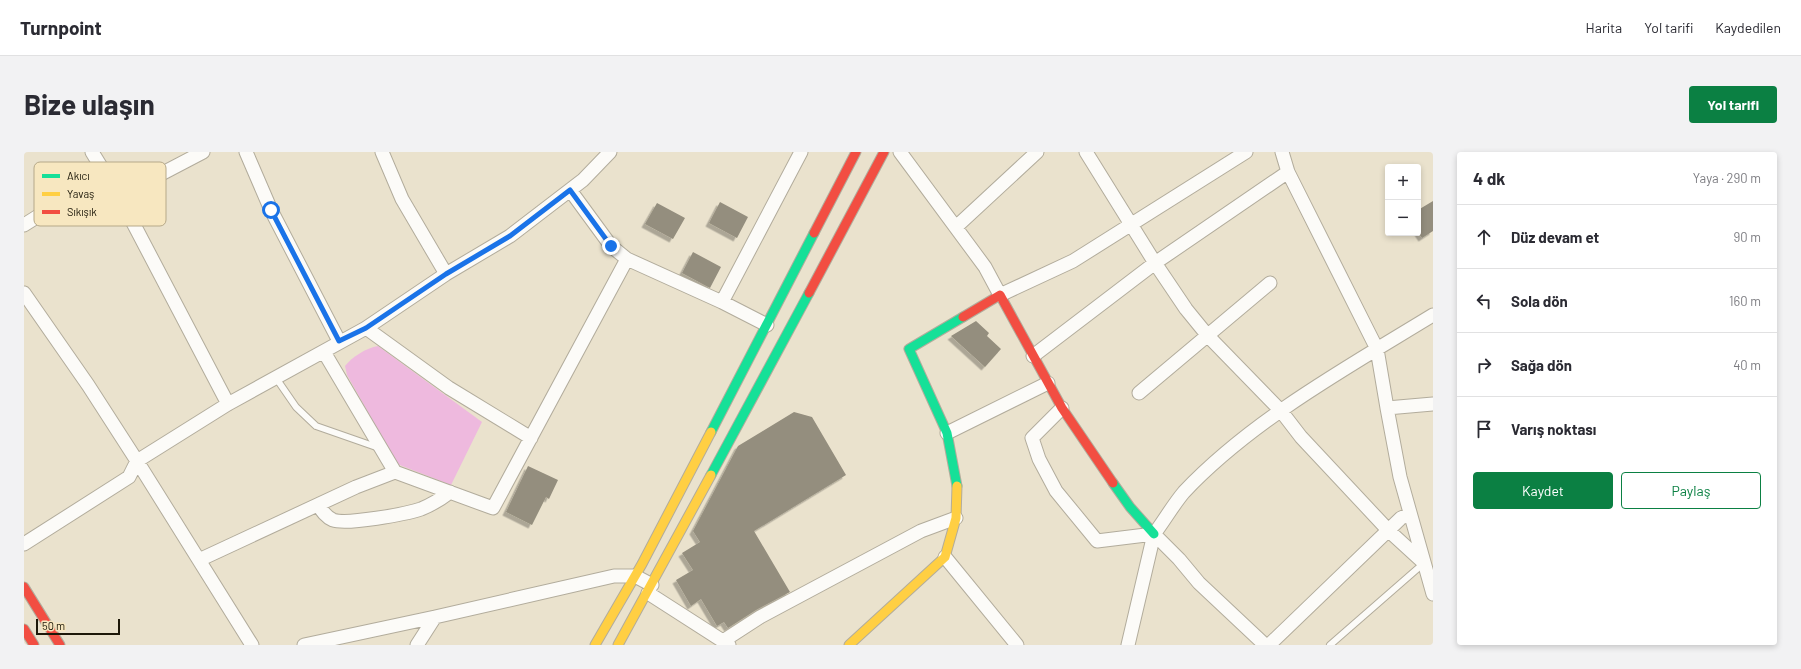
<!DOCTYPE html>
<html lang="tr">
<meta charset="utf-8">
<style>
:root{--surface:#fff;--page:#f2f2f3;--text:#2b2b33;--muted:#7c7c81;--line:#e1e1e2;--accent:#0b8043}
body{margin:0;font-family:Barlow,sans-serif;background:var(--page);color:var(--text)}
.controls{position:absolute;right:12px;top:12px;display:grid;overflow:hidden;border-radius:4px;box-shadow:0 2px 6px #0003}
.controls button{width:36px;height:36px;display:grid;place-items:center;padding:0;border:0;border-bottom:1px solid var(--line);background:var(--surface);color:var(--text);font:20px sans-serif}
.scale{position:absolute;left:12px;bottom:10px;width:84px;box-sizing:border-box;padding-left:4px;border:2px solid #1d1809;border-top:0;font-size:11px;line-height:14px;white-space:nowrap;color:#1d1809;-webkit-text-stroke:3px #f7e7c0;paint-order:stroke}
.stop{position:absolute;width:12px;height:12px;margin:-9px;border:3px solid #1a73e8;border-radius:50%;background:#fff}
.stop.end{background:#1a73e8;border-color:#fff;box-shadow:0 1px 4px #0008}
.list{margin:0;padding:0;list-style:none}
h2{display:flex;justify-content:space-between;align-items:center;height:52px;margin:0;padding:0 16px;font-size:17px}
h2 small{font-size:13px;font-weight:400;color:var(--muted)}
.list li{display:grid;grid-template-columns:26px 1fr auto;gap:12px;align-items:center;box-sizing:border-box;height:64px;padding:0 16px;border-top:1px solid var(--line)}
.list b{display:block;font-size:15px;white-space:nowrap}
.list em{font-size:13px;font-style:normal;color:var(--muted)}
.actions{display:flex;gap:8px;padding:12px 16px}
.actions a{flex:1;padding:9px 0;border:1px solid var(--accent);border-radius:4px;text-align:center;font-size:14px;color:var(--accent)}
.actions .main{background:var(--accent);color:#fff}
.icon{flex:none;width:22px;height:22px;fill:none;stroke:currentColor;stroke-width:2;stroke-linecap:round;stroke-linejoin:round}
.map{position:relative;flex:none;width:1409px;height:493px;overflow:hidden;border-radius:4px}
header{display:flex;align-items:center;gap:24px;box-sizing:border-box;height:56px;padding:0 20px;background:var(--surface);border-bottom:1px solid var(--line)}
header strong{font-size:19px}
nav{display:flex;gap:22px;margin-inline-start:auto;font-size:14px}
.intro{display:flex;align-items:center;justify-content:space-between;box-sizing:border-box;height:96px;padding:0 24px}
h1{margin:0;font-size:28px}
.button{padding:10px 18px;border-radius:4px;background:var(--accent);color:#fff;font-size:14px;font-weight:700}
main{display:flex;gap:24px;padding:0 24px}
aside{flex:1;background:var(--surface);border-radius:4px;box-shadow:0 2px 6px #0003}
.map>svg:first-child{display:block}
.park{fill:#eeb9de}
.building{fill:#948e7e;filter:url(#shadow)}
.lines{fill:none;stroke-linecap:round;stroke-linejoin:round}
.lane-casing{stroke:#b2ac9c;stroke-width:8}
.street-casing{stroke:#b2ac9c;stroke-width:15}
.fast-casing{stroke:#b2ac9c;stroke-width:11}
.slow-casing{stroke:#b2ac9c;stroke-width:11}
.jam-casing{stroke:#b2ac9c;stroke-width:11}
.lane{stroke:#fcfbf8;stroke-width:6}
.street{stroke:#fcfbf8;stroke-width:13}
.fast{stroke:#16e098;stroke-width:9}
.slow{stroke:#ffcf43;stroke-width:9}
.jam{stroke:#f24e42;stroke-width:9}
.route{stroke:#1a73e8;stroke-width:5}
.key{fill:#f7e7c0;stroke:#b6a989;stroke-width:1}
.key-label{font-size:11px;fill:#1d1809}
</style>
<header>
<strong>Turnpoint</strong>
<nav><a>Harita</a><a>Yol tarifi</a><a>Kaydedilen</a></nav>
</header>
<div class="intro"><h1>Bize ulaşın</h1><a class="button">Yol tarifi</a></div>
<main>
<div class="map">
<svg width="1409" height="493" viewBox="0 0 1409 493">
<defs>
<filter id="shadow"><feDropShadow dx="-3.5" dy="3.5" stdDeviation="0" flood-color="#0004"/></filter>
</defs>
<rect width="100%" height="100%" fill="#eae2cd"/>
<path class="park" d="M354,194L458,270L427,333L373,312L323,223L321,214C328,205 342,196 354,194Z"/>
<path class="building" d="M1409,49V79L1398,86L1394,80V58Z
M696,50L724,65L713,86L685,71Z
M633,51L661,66L649,87L621,72Z
M669,100L697,115L686,136L658,121Z
M952,169L965,181L963,184L977,197L961,215L927,184Z
M770,260L788,265L822,323L730,379L766,440L732,458L704,476L700,470L693,474L677,447L667,454L652,428L669,418L658,401L676,390L669,379L714,294Z
M504,314L534,328L525,347L522,345L508,373L482,360Z"/>
<g class="lines">
<defs>
<path id="lane" d="M252,226L272,255L292,274L355,296
M1306,493L1400,411"/>
<path id="street" d="M68,0L95,44L204,252
M222,0L247,58L315,189
M358,0L378,47L422,122
M876,0L961,115L976,143L1049,109L1222,0
M1062,0L1131,111L1162,157L1184,184L1257,259L1277,285L1365,379L1400,411
M1258,0L1264,20L1353,197L1363,256L1409,252
M546,38L587,94L603,107L698,150L743,173
M95,44L179,0
M0,73L81,22
M932,75L1013,0
M0,141L64,233L113,309L228,493
M698,150L777,0
M342,176L425,236L507,286
M300,200L371,320L469,356L603,107
M1009,204L1131,111L1264,20
M1115,241L1246,131
M1038,256L1008,286L1015,307L1032,339L1073,389L1130,382L1104,493
M1363,256L1376,325L1409,442
M923,281L1024,231
M294,353C298,359 302,365 309,368C323,373 382,362 397,357C407,353 417,347 426,340
M0,392L105,325L113,309L204,252L342,176L422,122L486,84L559,28L586,0
M921,405L993,493
M175,408L332,335L371,320
M624,441L705,493
M699,489L736,465L897,379L932,366
M280,493L411,465L590,424H611L628,433
M393,493L411,465
M1241,493L1175,431L1155,407L1130,382C1140,369 1149,353 1160,340C1228,268 1324,215 1409,163
M1245,493L1377,366L1386,362"/>
<path id="fast" d="M687,280L790,81
M687,323L785,141
M1089,331L1106,355L1130,382
M933,334L923,281L885,197L939,165"/>
<path id="slow" d="M571,493L618,412L687,280
M594,493L687,323
M825,493L921,405L932,366L933,334"/>
<path id="jam" d="M790,81L832,0
M785,141L860,0
M939,165L976,143L1038,256L1089,331
M0,435L36,493
M0,477L10,493"/>
</defs>
<use href="#lane" class="lane-casing"/>
<use href="#street" class="street-casing"/>
<use href="#fast" class="fast-casing"/>
<use href="#slow" class="slow-casing"/>
<use href="#jam" class="jam-casing"/>
<use href="#lane" class="lane"/>
<use href="#street" class="street"/>
<use href="#fast" class="fast"/>
<use href="#slow" class="slow"/>
<use href="#jam" class="jam"/>
</g>
<g class="lines">
<path class="route" d="M247,58L315,189L342,176L422,122L486,84L546,38L587,94"/>
</g>
<rect x="10" y="10" width="132" height="64" rx="6" class="key"/>
<rect x="18" y="22" width="18" height="4" fill="#16e098"/>
<rect x="18" y="40" width="18" height="4" fill="#ffcf43"/>
<rect x="18" y="58" width="18" height="4" fill="#f24e42"/>
<g class="key-label">
<text x="43" y="28">Akıcı</text>
<text x="43" y="46">Yavaş</text>
<text x="43" y="64">Sıkışık</text>
</g>
</svg>
<div class="controls">
<button>+</button>
<button>−</button>
</div>
<div class="scale">50 m</div>
<div class="stop" style="left:247px;top:58px"></div>
<div class="stop end" style="left:587px;top:94px"></div>
</div>
<aside>
<h2>4 dk<small>Yaya · 290 m</small></h2>
<ul class="list">
<li><svg class="icon" aria-label="ahead" viewBox="0 0 24 24"><path d="M12 20V5M6 11l6-6 6 6"/></svg><div><b>Düz devam et</b></div><em>90 m</em></li>
<li><svg class="icon" aria-label="left" viewBox="0 0 24 24"><path d="M17 20v-9H6M10 6l-5 5 5 5"/></svg><div><b>Sola dön</b></div><em>160 m</em></li>
<li><svg class="icon" aria-label="right" viewBox="0 0 24 24"><path d="M7 20v-9h11M14 6l5 5-5 5"/></svg><div><b>Sağa dön</b></div><em>40 m</em></li>
<li><svg class="icon" aria-label="arrive" viewBox="0 0 24 24"><path d="M6 21V4h12l-3 4 3 4H6"/></svg><div><b>Varış noktası</b></div></li>
</ul>
<div class="actions"><a class="main">Kaydet</a><a>Paylaş</a></div>
</aside>
</main>
